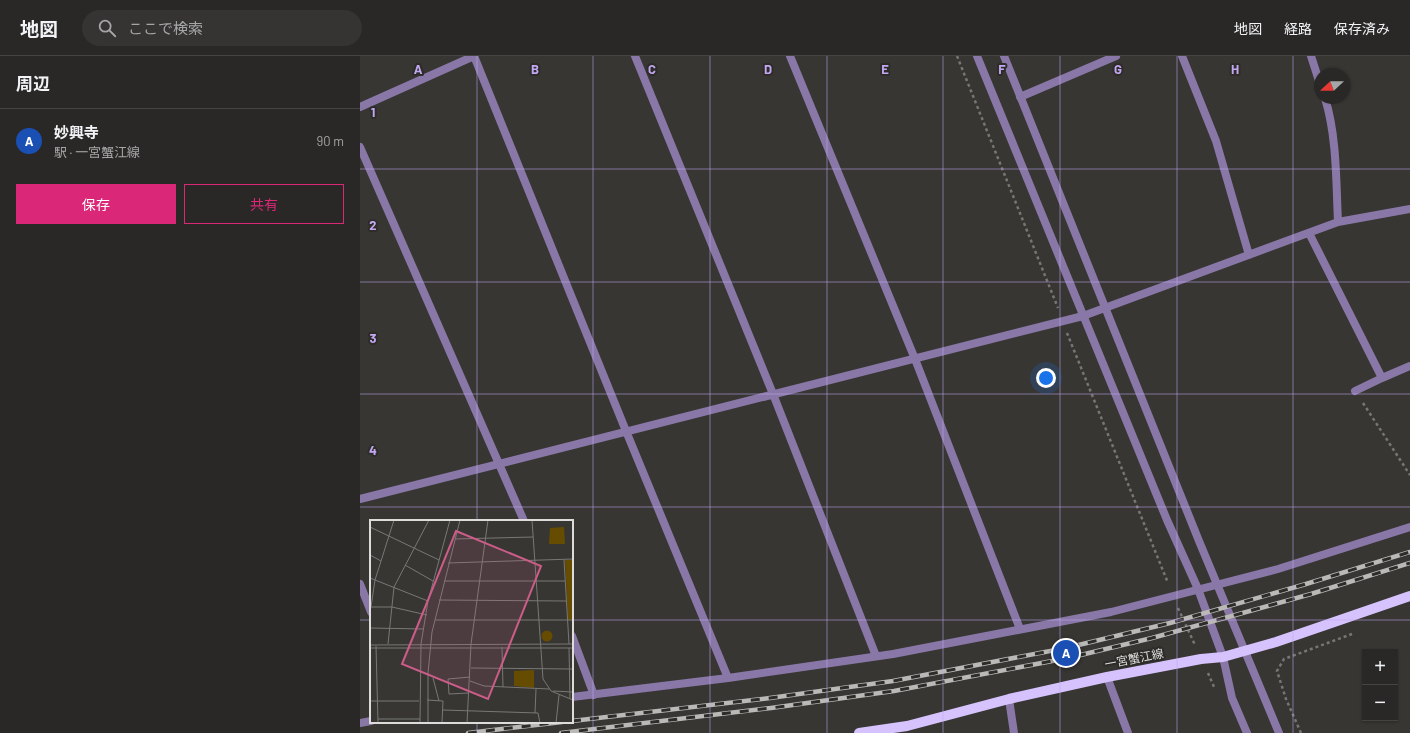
<!DOCTYPE html>
<html lang="ja">
<meta charset="utf-8">
<style>
:root{--surface:#292826;--page:#353432;--text:#f1f3f6;--muted:#a5a6a7;--line:#454443;--accent:#db2777}
body{margin:0;font-family:Barlow,"Noto Sans JP",sans-serif;background:var(--page);color:var(--text)}
.controls{position:absolute;right:12px;bottom:12px;display:grid;overflow:hidden;border-radius:0px;box-shadow:0 1px 3px #0004}
.controls button{width:36px;height:36px;display:grid;place-items:center;padding:0;border:0;border-bottom:1px solid var(--line);background:var(--surface);color:var(--text);font:20px sans-serif}
.compass{position:absolute;left:954px;top:12px;width:36px;height:36px;border-radius:50%;background:var(--surface);box-shadow:0 1px 3px #0004;rotate:248deg}
.you{position:absolute;left:686px;top:322px;width:14px;height:14px;margin:-10px;border:3px solid #fff;border-radius:50%;background:#1a73e8;box-shadow:0 0 0 6px #1a73e833}
.badge{display:grid;place-items:center;width:26px;height:26px;border-radius:50%;background:var(--accent);color:#fff;font-size:13px;font-weight:700}
.pin{position:absolute;translate:-50% -50%;border:2px solid #fff;box-shadow:0 1px 4px #0006}
.list{margin:0;padding:0;list-style:none}
h2{display:flex;justify-content:space-between;align-items:center;height:52px;margin:0;padding:0 16px;font-size:17px}
h2 small{font-size:13px;font-weight:400;color:var(--muted)}
.list li{display:grid;grid-template-columns:26px 1fr auto;gap:12px;align-items:center;box-sizing:border-box;height:64px;padding:0 16px;border-top:1px solid var(--line)}
.list b{display:block;font-size:15px;white-space:nowrap}
.list p{margin:0;font-size:13px;white-space:nowrap;color:var(--muted)}
.list em{font-size:13px;font-style:normal;color:var(--muted)}
.actions{display:flex;gap:8px;padding:12px 16px}
.actions a{flex:1;padding:9px 0;border:1px solid var(--accent);border-radius:0px;text-align:center;font-size:14px;color:var(--accent)}
.actions .main{background:var(--accent);color:#fff}
.icon{flex:none;width:22px;height:22px;fill:none;stroke:currentColor;stroke-width:2;stroke-linecap:round;stroke-linejoin:round}
.map{position:relative;flex:none;width:1050px;height:677px;overflow:hidden}
header{display:flex;align-items:center;gap:24px;box-sizing:border-box;height:56px;padding:0 20px;background:var(--surface);border-bottom:1px solid var(--line)}
header strong{font-size:19px}
nav{display:flex;gap:22px;margin-inline-start:auto;font-size:14px}
.search{width:280px;height:36px;background:var(--page);display:flex;align-items:center;gap:10px;box-sizing:border-box;padding:0 14px;border-radius:22px;color:var(--muted);font-size:15px}
main{display:flex}
aside{flex:1;background:var(--surface)}
.map>svg:first-child{display:block}
.lines{fill:none;stroke-linecap:round;stroke-linejoin:round}
.path{stroke:#777674;stroke-width:2.5;stroke-dasharray:3 3;stroke-linecap:butt}
.minor{stroke:#8978a7;stroke-width:8}
.tertiary{stroke:#8978a7;stroke-width:8}
.primary{stroke:#d6c2fc;stroke-width:10}
.rail-casing{stroke:#bab9b8;stroke-width:4.5}
.rail{stroke:#2d2c29;stroke-width:3;stroke-dasharray:9;stroke-linecap:butt}
.grid{fill:none;stroke:#c2a7f2;stroke-width:1;stroke-opacity:0.55}
.labels{text-anchor:middle;dominant-baseline:central;stroke-width:4;stroke-linejoin:round;paint-order:stroke}
.street-label{font-size:12px;fill:#dddcdb;stroke:#2d2c29}
.inset-road{fill:none;stroke:#797876;stroke-width:1}
.view{fill:#cb5d88;fill-opacity:0.15;stroke:#cb5d88;stroke-width:2}
.inset-edge{fill:none;stroke:#dddcdb;stroke-width:2}
.grid-label{font-size:13px;text-anchor:middle;font-weight:bold;fill:#c2a7f2;stroke:#2d2c29;stroke-width:4;stroke-linejoin:round;paint-order:stroke}
</style>
<header>
<strong>地図</strong>
<div class="search"><svg class="icon" aria-label="search" viewBox="0 0 24 24"><circle cx="10" cy="10" r="6"/><path d="M15 15l6 6"/></svg>ここで検索</div>
<nav><a>地図</a><a>経路</a><a>保存済み</a></nav>
</header>
<main>
<aside>
<h2>周辺<small></small></h2>
<ul class="list">
<li><span class="badge" style="background:#1a4fb4">A</span><div><b>妙興寺</b><p>駅 · 一宮蟹江線</p></div><em>90 m</em></li>
</ul>
<div class="actions"><a class="main">保存</a><a>共有</a></div>
</aside>
<div class="map">
<svg width="1050" height="677" viewBox="0 0 1050 677">
<rect width="100%" height="100%" fill="#373633"/>
<g class="lines">
<path class="path" d="M597,0L698,252
M707,277L808,527
M1003,347L1050,419
M818,552L835,589
M848,617L854,631
M941,677L926,643L917,615L924,603L992,578"/>
<path class="minor" d="M114,0L266,375L368,622
M275,0L413,338L516,600
M430,0L555,303L660,573
M822,0L856,85L889,199
M951,0L960,28
M660,41L756,0
M965,42C977,81 976,125 978,166
M0,91L164,465
M949,177L1022,322L1050,310
M995,335L1022,322
M0,443L723,260L978,166L1050,153
M0,528L11,556
M212,580L234,639
M747,621L768,677
M212,641L368,622L533,598L751,556L918,513L1050,471
M649,643L654,677
M0,667L11,665"/>
<path class="tertiary" d="M617,0L807,464L838,533L863,601L872,642L887,677
M644,0L839,485L919,677
M0,51L114,0"/>
<path class="primary" d="M499,677L547,670L649,643L747,621L841,603L863,601L916,586L1050,540"/>
<defs>
<path id="rail" d="M212,665L410,642L533,625L706,592L810,567L946,528L1050,496
M108,677L202,666
M201,677L411,652L534,635L708,602L792,582L951,538L1050,507"/>
</defs>
<use href="#rail" class="rail-casing"/>
<use href="#rail" class="rail"/>
</g>
<path class="grid" d="M117,0V465M233,0V677M350,0V677M467,0V677M583,0V677M700,0V677M817,0V677M933,0V677M0,113H1050M0,226H1050M0,338H1050M0,451H1050M0,564H11M212,564H1050M117,666V677"/>
<g class="labels">
<g class="street-label">
<text transform="translate(774 602) rotate(-11)">一宮蟹江線</text>
</g>
</g>
<g transform="translate(10 464)">
<rect width="203" height="203" fill="#373633"/>
<path d="M171.5 116a5.5 5.5 0 1 1 11 0a5.5 5.5 0 1 1-11 0Z" fill="#664c00"/>
<path d="M194,7L195,24H179L180,8ZM195,40H203V100H198ZM164,150V168L144,166V151Z" fill="#664c00"/>
<path class="inset-road" d="M162,0L173,159L181,171L203,180M0,7L69,40M85,19L163,17M0,35L11,41M194,40L199,124M78,43L203,39M35,45L63,61M0,58L58,81M74,61H195M69,80L196,81M0,87H22L57,95M1,87L5,60L24,0M65,100H203M0,108L54,109M18,124L24,67L59,0M0,125L203,124M6,126L8,203M132,127L133,167M0,128H203M199,128L200,179M101,148L203,149M63,158L69,181M100,161L114,166L179,169M183,171L202,172M98,173L79,174L78,159L100,157M57,180L73,181L72,203M0,181H49M73,190L168,193L170,203M165,193L166,169M8,199H50M50,203L51,124L58,81L80,0M58,203V153L62,112L90,0M97,203L101,124L118,0M186,203L189,175"/>
<path class="view" d="M86,11L171,46L118,179L32,144Z"/>
<rect width="203" height="203" class="inset-edge"/>
</g>
<g class="grid-label">
<text x="58" y="18">A</text>
<text x="175" y="18">B</text>
<text x="292" y="18">C</text>
<text x="408" y="18">D</text>
<text x="525" y="18">E</text>
<text x="642" y="18">F</text>
<text x="758" y="18">G</text>
<text x="875" y="18">H</text>
<text x="13" y="61">1</text>
<text x="13" y="174">2</text>
<text x="13" y="287">3</text>
<text x="13" y="399">4</text>
</g>
</svg>
<div class="controls">
<button>+</button>
<button>−</button>
</div>
<svg class="compass" viewBox="-18 -18 36 36"><path d="M0-13l5 13h-10z" fill="#e53935"/><path d="M0 13l5-13h-10z" fill="#a5a6a7"/></svg>
<div class="you"></div>
<div class="pin badge" style="left:706px;top:597px;background:#1a4fb4">A</div>
</div>
</main>
